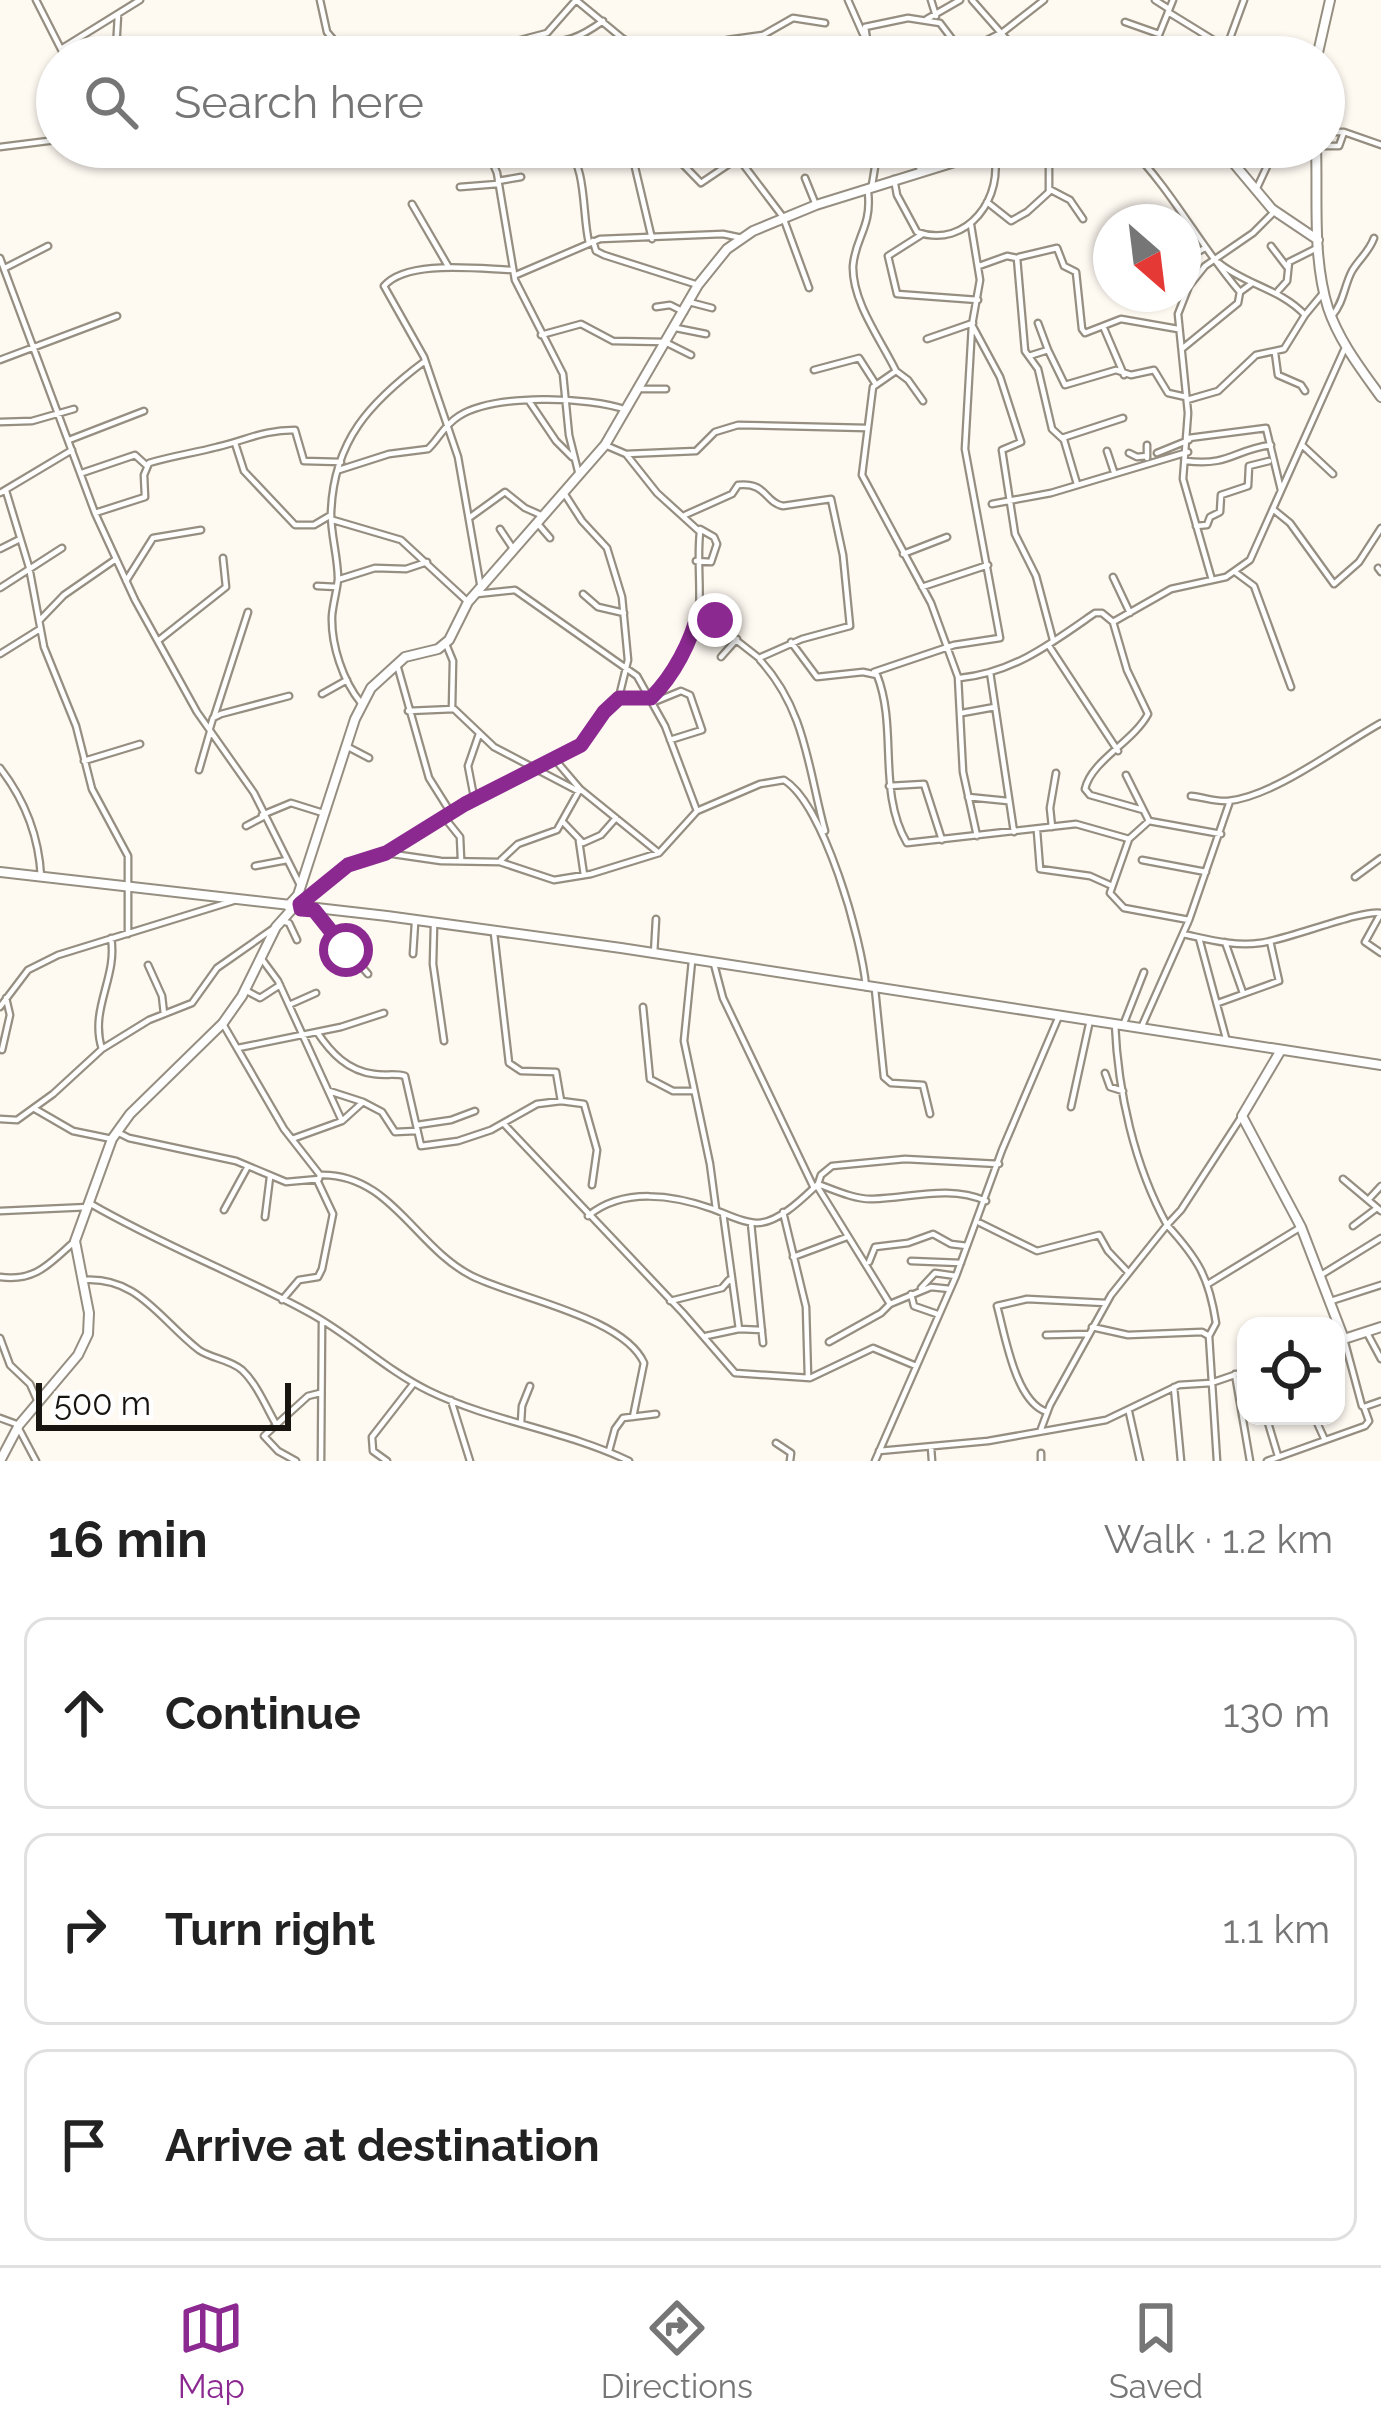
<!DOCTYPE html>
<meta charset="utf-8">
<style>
:root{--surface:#fff;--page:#f6f6f6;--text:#222;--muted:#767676;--line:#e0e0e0;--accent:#8c2991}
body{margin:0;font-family:Raleway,sans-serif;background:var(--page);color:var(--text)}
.controls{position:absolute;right:36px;bottom:36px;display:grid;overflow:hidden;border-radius:24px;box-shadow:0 3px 9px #0004}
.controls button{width:108px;height:108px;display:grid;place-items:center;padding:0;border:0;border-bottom:3px solid var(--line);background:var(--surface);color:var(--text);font:60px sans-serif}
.compass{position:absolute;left:1093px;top:204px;width:108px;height:108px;border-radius:50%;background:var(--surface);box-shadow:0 3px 9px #0004;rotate:152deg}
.scale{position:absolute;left:36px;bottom:30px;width:255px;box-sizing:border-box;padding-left:12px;border:6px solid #181511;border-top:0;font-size:33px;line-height:42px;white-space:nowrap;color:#181511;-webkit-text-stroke:9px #fff;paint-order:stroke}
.stop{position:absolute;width:36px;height:36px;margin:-27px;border:9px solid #8c2991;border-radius:50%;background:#fff}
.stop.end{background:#8c2991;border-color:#fff;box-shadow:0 3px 12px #0008}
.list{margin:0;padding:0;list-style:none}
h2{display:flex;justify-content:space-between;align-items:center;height:156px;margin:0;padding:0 48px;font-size:51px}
h2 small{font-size:39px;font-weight:400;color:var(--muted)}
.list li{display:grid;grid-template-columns:78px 1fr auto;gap:36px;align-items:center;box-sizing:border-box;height:192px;margin:0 24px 24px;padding:0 24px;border:3px solid var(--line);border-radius:24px}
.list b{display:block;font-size:45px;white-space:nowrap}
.list em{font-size:39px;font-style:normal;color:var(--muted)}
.icon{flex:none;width:66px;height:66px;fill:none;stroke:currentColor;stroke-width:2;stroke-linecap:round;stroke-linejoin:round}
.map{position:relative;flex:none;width:1381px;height:1461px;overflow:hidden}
.search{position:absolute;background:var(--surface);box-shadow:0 3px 9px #0004;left:36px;right:36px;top:36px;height:132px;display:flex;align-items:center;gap:30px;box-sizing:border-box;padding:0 42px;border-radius:66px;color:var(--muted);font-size:45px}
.sheet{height:804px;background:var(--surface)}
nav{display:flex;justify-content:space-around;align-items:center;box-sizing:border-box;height:168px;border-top:3px solid var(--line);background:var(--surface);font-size:33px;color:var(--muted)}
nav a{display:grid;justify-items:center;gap:6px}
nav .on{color:var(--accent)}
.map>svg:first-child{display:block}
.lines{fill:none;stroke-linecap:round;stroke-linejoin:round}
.street-casing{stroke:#958e81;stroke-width:9}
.secondary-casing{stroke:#958e81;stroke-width:12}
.street{stroke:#fff;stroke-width:4.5}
.secondary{stroke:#fff;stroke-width:8}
.route{stroke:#8c2991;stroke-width:15}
</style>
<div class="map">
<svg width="1381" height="1461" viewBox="0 0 1381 1461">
<rect width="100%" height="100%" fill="#fef9f1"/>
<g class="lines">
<defs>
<path id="street" d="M36,0L65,57
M320,0L327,32L348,57
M848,0L863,34
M931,0L936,16
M972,0L1022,57
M1155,0L1169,9
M1168,12L1241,57
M927,19L960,0
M1125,22L1159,34
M763,35L793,18L825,23
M538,37C560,49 585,34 603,21
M513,42L547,33L576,0L645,57
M61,49L140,0
M1226,49L1244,0
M107,57L116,49L118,15
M604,57L624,39
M675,57L727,40L763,35L765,47L750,57
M870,57L865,27L908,18L940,23L962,52
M953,57L1003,32L1044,0
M1068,57L1066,51L1073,43
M1150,57L1173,0
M1324,132H1344L1381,145
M1324,146H1339L1344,132
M0,147L56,140L57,73
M486,147L497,173L515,280L563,374L569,435L579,475
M566,147C587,167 582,214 589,243
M641,147L636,151L634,163L652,239
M666,147L701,183L738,158
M730,147L783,217L809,288
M870,147L875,167L872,185
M917,147L920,172
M1129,147C1172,190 1200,246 1240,292
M805,178L816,205
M894,179L897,195L917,232C967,250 1006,196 993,150
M498,181L521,177
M460,187L498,184
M1049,189L1070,200L1083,219
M1256,190L1276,147
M868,192C872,227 855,238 853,266C852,302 881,340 896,371L908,380L923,401
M987,202L1011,221L1027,212L1049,192V166L1056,147
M412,204L448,266
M921,235L888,256L897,294L978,300
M593,241L596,251L604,255L698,285
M1271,246L1287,267
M1019,257L1057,248L1064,266L1076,272L1082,329L1085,333L1103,326L1124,375
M0,258L95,513L135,600L197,712L254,793L301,887
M1183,260L1205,248
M1219,263C1246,285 1281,289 1305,315L1324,292
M979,266L1007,256L1017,258L1025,351L1038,369L1052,429L1064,440L1077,484
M5,268L48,246
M516,275L600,239L723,234L742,238
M1278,291L1287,281L1289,262L1319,247
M689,302L712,308
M656,307L670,305L684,312
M1332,316C1344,302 1344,286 1352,271C1359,259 1369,252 1374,238
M1038,323L1048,350
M972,325L1000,377L1021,442L1002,450L1015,534L1036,576L1053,640
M1103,326L1121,319L1178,329
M676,328L706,334
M541,335L581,324L613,341L665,342L691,355
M927,339L973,323
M1183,348L1238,303L1240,292L1251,284
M1275,353L1278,375L1301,385L1305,391
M1029,356L1048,350L1065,385L1116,370L1131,375L1154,370L1168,393L1186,397
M0,360L117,316
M814,370L859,358L875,383
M896,371L873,387L862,475L931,603L958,677L963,772L977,836
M642,389H666
M1187,400L1218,391L1256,355L1284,349L1305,315
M529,401L556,441L572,457
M0,422L32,421L74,409
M1062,438L1123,418
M1189,438L1266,428L1281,490
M69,440L144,411
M235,443L244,471L295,525H314L331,515
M605,445L626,454L657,493L700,532C697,559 701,585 699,612C696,640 671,678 651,698
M1147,445V458
M1302,445L1333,474
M1107,451L1114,472
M1129,453L1137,457L1147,456
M1157,453L1189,440
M626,454L696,451L715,432L738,425L867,428
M1186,461C1231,466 1233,450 1271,445
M339,470L389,454L428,449C439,439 443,426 459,416C494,394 588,396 627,410
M82,473L135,455L146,465
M6,491L29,567L44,647L76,726L92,789L128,856V934
M0,493L72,450
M992,504L1051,493L1188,452
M1274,510L1290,523L1334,584L1359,562L1381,528
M95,513L145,497L144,475L149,463C172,456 194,453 217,447C247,440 263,430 295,430L304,461L341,462
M685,515L732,494L738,485C767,482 764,502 783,506L831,499L843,555L850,626L802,639L759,658L699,611
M469,518L505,492L525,508L543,516
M333,520L401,540L468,602
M538,524L550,538
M1196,526L1207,525L1210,517L1220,512L1221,495L1248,486L1249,466L1269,461
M500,529L514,550
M0,549L18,540
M903,554L947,537
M696,561L711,562L717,544L714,537L700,529
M1378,568L1381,572
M1235,572L1254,586L1291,687
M1113,577L1130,613
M340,579L375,568L406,569L427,562
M1212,580L1183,479L1188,413L1178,314L1189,286L1205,266L1253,233L1275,211
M126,581L153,538L201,530
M480,583L458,457L424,357L384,286C407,259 479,269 513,270
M317,586L337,587
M922,587L988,565
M0,588L62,548
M477,594L515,590L637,676L665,726L697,811
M583,594L598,607L624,613
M39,621L64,595L116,559
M1113,622L1171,589L1226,577L1250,560L1344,350
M159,640L226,587L223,558
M791,642L817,677L863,672L877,675C898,728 877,792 907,843L1076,824L1129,839
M446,644L453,661L452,709
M1049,646L1118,751
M0,654L40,629
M721,657L737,639
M760,660C806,710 808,769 825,831
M398,668L429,778L451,813
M874,672L954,645L1000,638L965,449L972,325L980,280L971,225
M990,672L1014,832
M960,678C1013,673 1052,643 1095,613H1102L1113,622L1127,670L1148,714C1133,742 1091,761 1085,789L1090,795L1143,810
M322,694L347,680
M620,698L650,695
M654,702L681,691L690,695L702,730L670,740
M361,703C343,681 331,645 332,616C333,603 337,591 338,579C338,557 331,536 331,514C333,441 370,402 425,361
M408,711L454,709L494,747L578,791
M962,713L995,707
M214,717L248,612
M210,728L213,718L221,714L289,696
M348,747L369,758
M84,761L140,744
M557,762L580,789L659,853
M0,768C24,799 39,837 41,877
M199,770L210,732
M1126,775L1149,821L1221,834
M889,786L924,784L942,840
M1191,796C1203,797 1215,802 1228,801C1275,796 1339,746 1381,723
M474,797L468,766L479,734
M968,797L1008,801
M262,815L291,803L323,813
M444,817L460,837L461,859
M1149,821L1129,839L1110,893L1124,908L1189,920
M564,823L583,843L601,835L616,818
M246,826L263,817
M1052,827L1050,808L1056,773
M1037,831L1040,869L1090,876L1110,885
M579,841L584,875
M386,853L441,861L500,862L554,880L591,874L659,853L697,811L760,784L784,780C824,804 862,940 866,987
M501,860L518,844L557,830L580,789
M1142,860L1206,872
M255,866L287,860
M1355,877L1381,858
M300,904L348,865L386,853L465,804L581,745L604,712L618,701L628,660L622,597L607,548L582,521L564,493
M313,910L368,974
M1381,913L1365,942L1381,953
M282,921L289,923L297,940
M434,925L433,964L444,1041
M494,933L509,1063L521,1071L556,1072L561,1101
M1183,934C1207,939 1235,947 1260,943C1287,940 1363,909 1381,913
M1199,938L1227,1042
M1225,942L1243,993
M413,954L415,923
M654,954L656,919
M261,958L278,981L342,1121
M692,961L684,1041L710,1164L716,1209
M714,964L723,998L814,1188
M148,965L162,996L164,1014
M875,989L884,1077L891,1083L923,1085L930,1114
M245,990L260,998L280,985
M1218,1003L1279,981L1270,941
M289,1005L316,993
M0,1007L28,970L58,955L233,901
M643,1007L650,1079L673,1091H694
M1124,1023L1144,972
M1141,1028L1189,920L1230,801
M317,1032C331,1053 348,1071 374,1074C385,1076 395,1073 405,1076L421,1146L458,1141L491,1130L537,1104L561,1101L584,1104L597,1150L592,1185
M238,1048L341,1027L384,1013
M102,1049C89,1009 118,977 111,938
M2,1050L10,1015L6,998
M1105,1073L1110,1087L1123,1091
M329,1091L363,1102
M1071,1107L1090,1020
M35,1109L73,1131L112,1139
M0,1119L17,1120L53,1094L102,1049L149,1020L192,1003L217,968L274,928
M504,1124L683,1313L735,1373L810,1378L873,1348L916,1366
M417,1125L451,1120L475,1111
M117,1132L129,1138L236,1161L286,1182L319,1179L320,1175L284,1129L223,1024
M292,1139L342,1121L363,1102L382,1112L395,1132L416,1131
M320,1175C390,1173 415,1247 472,1276C516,1298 624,1317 644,1363L633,1417
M1343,1179L1381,1211
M818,1184L821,1175L832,1166L905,1159L999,1164
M817,1186L890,1304L931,1287L950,1289
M1369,1199L1381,1186
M91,1204C160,1244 235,1273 306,1311C350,1334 384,1369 429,1391C493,1422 564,1430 629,1461
M224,1210L247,1168
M0,1211L89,1207
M783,1212L806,1307L808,1377
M588,1216C623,1187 674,1195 713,1209C726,1214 743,1223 757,1223C779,1223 804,1197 818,1184C834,1190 856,1200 873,1199C911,1198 949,1185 986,1201
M265,1217L270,1177
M751,1223L763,1343
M980,1223L1037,1251L1099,1235L1108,1251L1127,1271
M1353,1226L1377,1208
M793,1257L847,1237
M911,1261L961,1263
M869,1262L875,1247L908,1243L933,1234L951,1244L967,1246
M1321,1275L1381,1238
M0,1277C36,1282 50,1263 75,1241
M83,1280C138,1276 159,1319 199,1350C212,1359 229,1359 242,1370C257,1384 266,1407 277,1426
M1208,1284L1301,1227
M921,1288L935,1273L956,1276
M911,1294L914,1306L937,1314
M282,1300L299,1280L318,1277L322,1269L333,1214L317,1180
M670,1301L722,1288L729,1280
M1331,1301L1381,1285
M1092,1327L1128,1335L1202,1332L1209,1336L1217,1461
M739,1329L762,1330
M1366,1331L1381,1359
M1046,1335L1089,1334
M706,1336L739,1329L723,1213
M1209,1336L1216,1323C1209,1277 1198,1259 1167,1225L1181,1210L1242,1116
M0,1338L10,1365L30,1384L38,1402
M829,1342L881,1313L890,1304
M1336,1342L1344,1339L1362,1406
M1235,1374L1250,1461
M1174,1387L1181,1461
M451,1400L470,1461
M1047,1412C1015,1402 1005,1334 997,1306L1027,1299L1106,1303
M1129,1412L1140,1461
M1266,1416L1278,1456
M1314,1416L1324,1438
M0,1418L19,1425
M521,1423L522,1406L530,1386
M19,1429L36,1461
M1041,1429L1050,1405L1111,1295L1167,1225C1134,1165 1118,1092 1115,1024
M776,1443L791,1453L790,1461
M931,1447L932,1461
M609,1451L615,1429L623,1418L656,1414
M879,1451L988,1441L1106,1420L1179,1385L1211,1383L1246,1371
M296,1461L278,1451L264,1436L308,1396L320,1393
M321,1461L322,1323
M387,1461L373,1451L372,1437L414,1383
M875,1461L956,1276L1002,1150L1059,1016
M1041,1461V1453
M1267,1461L1365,1426L1369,1421L1364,1407L1381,1401"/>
<path id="secondary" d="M1317,57L1330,0
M1220,147L1272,209L1318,240
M1316,147C1318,199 1312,257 1328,308C1339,341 1361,369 1381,397
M0,872L387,916L621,948L1381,1065
M288,906L298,895L355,719L371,688L405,657L438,649L449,640L468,602L605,445L698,285L727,249L753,231L816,205L1003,147
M1281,1050L1242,1116L1301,1227L1344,1339L1381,1327
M0,1461L19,1425L78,1355L88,1334L89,1313L75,1241L112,1139L130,1114L223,1023L242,996L276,927L294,907"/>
</defs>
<use href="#street" class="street-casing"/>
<use href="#secondary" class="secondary-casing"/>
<use href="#street" class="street"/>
<use href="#secondary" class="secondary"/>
</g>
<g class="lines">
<path class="route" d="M346,950L314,910L301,909L300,904L348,865L386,853L465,804L581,745L604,712L619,698H651C674,675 691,642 699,610L715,620"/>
</g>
</svg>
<div class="controls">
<button><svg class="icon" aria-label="locate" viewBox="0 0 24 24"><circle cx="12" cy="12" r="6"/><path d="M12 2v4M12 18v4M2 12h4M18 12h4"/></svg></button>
</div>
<svg class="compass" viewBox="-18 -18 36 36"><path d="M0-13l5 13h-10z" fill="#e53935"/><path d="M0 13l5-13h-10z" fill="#767676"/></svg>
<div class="scale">500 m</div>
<div class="stop" style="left:346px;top:950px"></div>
<div class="stop end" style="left:715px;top:620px"></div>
<div class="search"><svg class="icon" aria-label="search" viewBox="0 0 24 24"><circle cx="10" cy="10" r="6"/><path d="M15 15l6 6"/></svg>Search here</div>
</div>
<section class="sheet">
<h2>16 min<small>Walk · 1.2 km</small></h2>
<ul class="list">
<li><svg class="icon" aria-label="ahead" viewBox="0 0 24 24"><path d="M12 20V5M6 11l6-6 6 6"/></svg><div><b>Continue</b></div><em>130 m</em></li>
<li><svg class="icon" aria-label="right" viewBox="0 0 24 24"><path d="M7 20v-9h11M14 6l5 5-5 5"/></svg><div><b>Turn right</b></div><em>1.1 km</em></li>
<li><svg class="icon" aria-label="arrive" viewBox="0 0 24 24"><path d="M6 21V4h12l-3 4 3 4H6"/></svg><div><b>Arrive at destination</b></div></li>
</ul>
</section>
<nav>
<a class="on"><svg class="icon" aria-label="map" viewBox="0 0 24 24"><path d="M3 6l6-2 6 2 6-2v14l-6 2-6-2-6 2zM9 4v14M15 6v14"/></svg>Map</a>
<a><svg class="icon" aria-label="directions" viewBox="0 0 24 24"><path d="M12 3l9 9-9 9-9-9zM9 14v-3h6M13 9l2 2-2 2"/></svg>Directions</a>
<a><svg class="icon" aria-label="saved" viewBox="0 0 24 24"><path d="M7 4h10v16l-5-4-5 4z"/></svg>Saved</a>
</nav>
